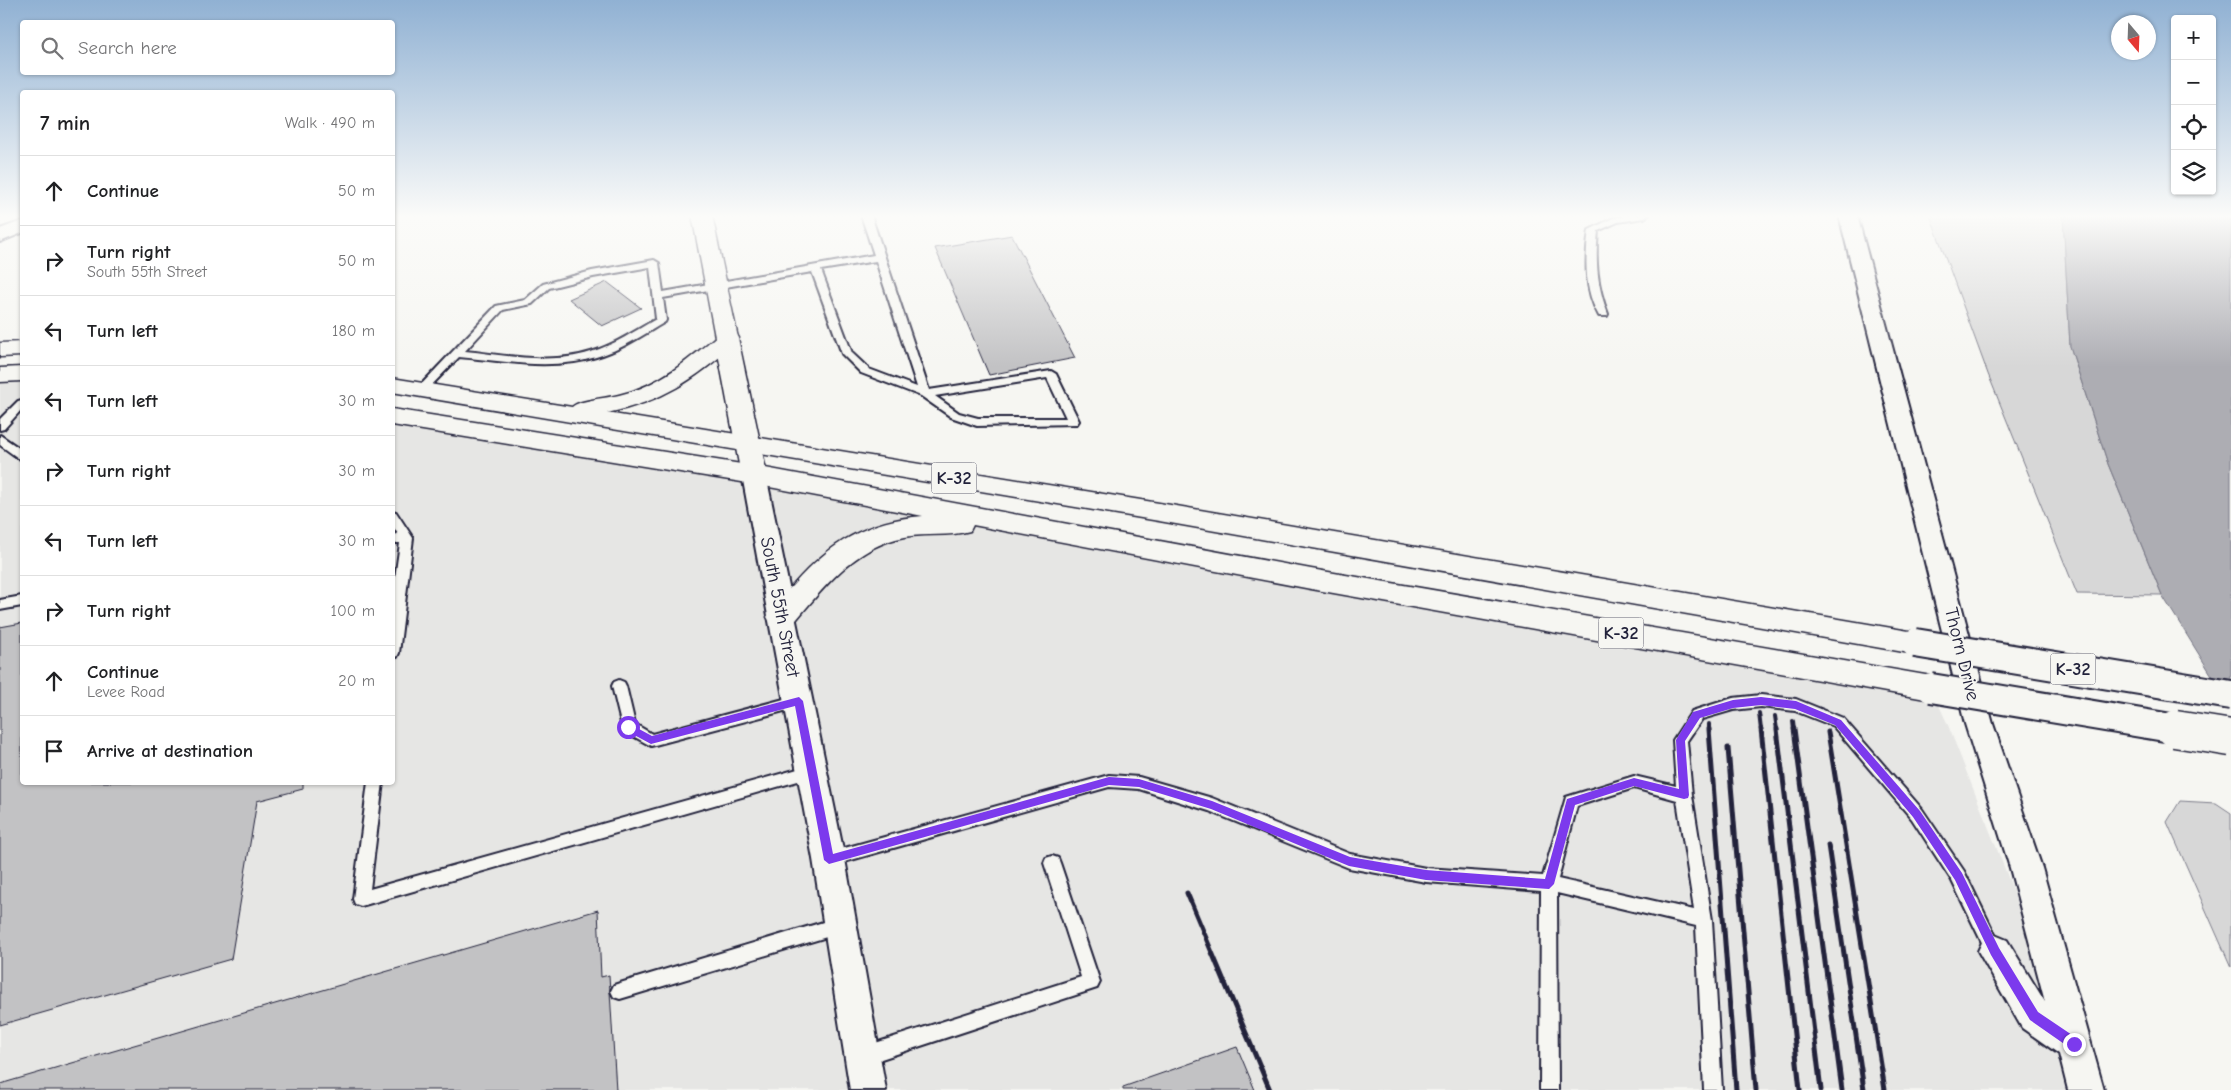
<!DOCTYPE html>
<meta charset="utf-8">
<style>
:root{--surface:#fff;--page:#f6f6f6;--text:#202124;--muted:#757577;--line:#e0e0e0}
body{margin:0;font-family:"Comic Neue",sans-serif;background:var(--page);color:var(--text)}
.controls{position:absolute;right:15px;top:15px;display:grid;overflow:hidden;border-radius:5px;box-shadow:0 1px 4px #0004}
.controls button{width:45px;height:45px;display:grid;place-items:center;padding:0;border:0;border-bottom:1px solid var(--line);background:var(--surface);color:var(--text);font:25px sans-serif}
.compass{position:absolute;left:2111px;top:15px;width:45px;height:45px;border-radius:50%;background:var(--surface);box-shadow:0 1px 4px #0004;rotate:161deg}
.stop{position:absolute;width:15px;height:15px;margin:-11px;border:4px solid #7c3aed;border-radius:50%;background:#fff}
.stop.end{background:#7c3aed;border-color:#fff;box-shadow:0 1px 5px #0008}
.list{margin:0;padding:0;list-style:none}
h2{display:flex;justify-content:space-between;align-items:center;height:65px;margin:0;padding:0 20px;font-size:21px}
h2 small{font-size:16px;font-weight:400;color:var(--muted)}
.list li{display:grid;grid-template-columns:32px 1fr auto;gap:15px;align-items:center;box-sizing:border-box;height:70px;padding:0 20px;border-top:1px solid var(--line)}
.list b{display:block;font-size:19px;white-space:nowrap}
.list p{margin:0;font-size:16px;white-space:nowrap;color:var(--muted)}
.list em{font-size:16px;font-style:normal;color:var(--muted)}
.icon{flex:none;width:28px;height:28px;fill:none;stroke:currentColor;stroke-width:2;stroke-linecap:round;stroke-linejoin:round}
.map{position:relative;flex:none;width:2231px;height:1090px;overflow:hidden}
.search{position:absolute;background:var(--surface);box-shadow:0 1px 4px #0004;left:20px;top:20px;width:375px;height:55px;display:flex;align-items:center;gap:12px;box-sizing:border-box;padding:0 18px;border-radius:5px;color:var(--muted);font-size:19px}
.panel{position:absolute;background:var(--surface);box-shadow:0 1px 4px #0004;left:20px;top:90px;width:375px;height:695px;border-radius:5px}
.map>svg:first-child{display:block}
.built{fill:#e6e6e4}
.green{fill:#d7d7d7;stroke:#7c7c89}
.water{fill:#adadb3;stroke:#757583}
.building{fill:#c2c2c4;stroke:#22223b}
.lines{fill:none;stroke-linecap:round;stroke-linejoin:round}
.service-casing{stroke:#22223b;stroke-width:4}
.minor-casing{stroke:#22223b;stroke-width:4}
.secondary-casing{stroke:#22223b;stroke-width:3}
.primary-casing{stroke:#22223b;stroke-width:3}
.service{fill:#f6f6f2;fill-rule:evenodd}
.minor{fill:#f6f6f2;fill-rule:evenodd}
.secondary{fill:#f6f6f2;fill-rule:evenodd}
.primary{fill:#f6f6f2;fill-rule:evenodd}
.rail-far1{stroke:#22223b;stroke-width:4}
.rail{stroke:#22223b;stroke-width:5}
.primary-bridge-far1-casing{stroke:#22223b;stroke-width:32;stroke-linecap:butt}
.primary-bridge-casing{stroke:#22223b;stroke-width:39;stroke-linecap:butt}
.primary-bridge-far1{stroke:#f6f6f2;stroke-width:28}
.primary-bridge{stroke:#f6f6f2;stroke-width:36}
.route{fill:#7c3aed}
.labels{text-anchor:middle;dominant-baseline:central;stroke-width:4.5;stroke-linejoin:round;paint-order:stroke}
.shield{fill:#f6f6f2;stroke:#626272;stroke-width:1}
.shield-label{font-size:18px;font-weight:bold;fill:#22223b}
.street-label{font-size:19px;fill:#22223b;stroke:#f6f6f2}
</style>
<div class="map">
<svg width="2231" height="1090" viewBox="0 0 2231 1090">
<rect width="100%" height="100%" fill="#f6f6f2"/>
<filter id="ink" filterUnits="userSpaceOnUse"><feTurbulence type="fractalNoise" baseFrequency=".02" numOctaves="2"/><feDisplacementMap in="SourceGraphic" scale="10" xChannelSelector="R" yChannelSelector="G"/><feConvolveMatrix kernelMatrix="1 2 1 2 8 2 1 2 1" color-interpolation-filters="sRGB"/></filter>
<g filter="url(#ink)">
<path class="built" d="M22,374V782H392L393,419L1931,688L1948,725L2074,1044L2086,1090H0V375Z"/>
<path class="green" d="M1930,215H2063L2070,346L2108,464L2162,595L2077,594L1988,374Z
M2180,801L2216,803L2231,813V967L2167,822Z"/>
<path class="water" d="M2063,215H2231V706L2162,595L2108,464L2070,346Z"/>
<path class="building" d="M1012,235L1075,358L989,375L935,248Z
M607,282L641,308L602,326L569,299Z
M22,623V782H303V789L257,801L231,959L0,1025V627Z
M598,910L601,977L609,975L616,1090H0V1084Z
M1237,1047L1255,1090H1123V1087Z"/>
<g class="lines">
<defs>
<path id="service" d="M861,215H871L929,390L1051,371L1056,374L1079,421L1077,424L977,426L951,417L921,396L861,373L842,354L812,272L663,298L666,320L665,322C643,335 621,350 596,357C552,371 505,361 459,357L425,392H417L416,390L496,306L525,300L543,284L592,271L654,260L659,263L663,292L874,255ZM876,261L917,387L869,369L852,353L821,270ZM650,267L656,319C635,331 614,345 591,352C550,365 506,355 465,351L503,310L532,304L549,288L593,277ZM1047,378L1066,418H978L959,413L935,396Z
M1630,215H1649L1644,218L1618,222L1598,231C1595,261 1597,286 1608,314L1607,316H1599C1584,290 1585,259 1589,230L1613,218Z
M22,400V409L4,429L0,430V419L18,401Z
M0,435L22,450V459L18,458L0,445Z
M392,511L396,512L413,538L399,653L397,657L392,658V599L400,543H392V535L398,534L392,525Z
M22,596V606L0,610V600Z
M619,680L624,682L626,686L635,724L652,734L799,695L804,697L806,701L804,705L799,707L651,746L624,731L622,727L612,686L614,682Z
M1761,695L1796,699L1843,718L1922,809L1964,871L2003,951L2001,957L1995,959L1989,957L1952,881L1912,819L1833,726L1795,711L1761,707L1733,710L1702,719L1687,741L1692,795L1712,920L1722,1090H1704L1696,926L1557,893L1558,1090H1540L1541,891L1426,882L1349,868L1209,811L1139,789L1109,787L830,866L824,864L822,859L824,854L830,852L1109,775L1139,777L1212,798L1350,854L1426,868L1543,876L1566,797L1634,776L1676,786L1673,740L1692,711L1733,698ZM1634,788L1677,800L1694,910L1558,879L1577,806Z
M812,765L817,767L819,771L817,775L812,777L361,906L355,904L353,899L368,782H383L370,889Z
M1052,856L1058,858L1060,863L1100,982L1097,988L863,1065L857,1062L854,1056L857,1050L863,1047L1081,977L1044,863L1046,858Z
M840,917L846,920L848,925L846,930L840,933L620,999L614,997L611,991L614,985L620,983Z"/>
<path id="minor" d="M1839,215H1857L1993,724L2042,868L2104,1090H2068L2059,1054L2022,1028L1978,951L1983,940L1995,935L2007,940L2045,1002L2010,868L1965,724Z
M22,221V233L0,242V229Z
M754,467L762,469L766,475L845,859L886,1090H850L813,859L742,475L746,469Z"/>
<path id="secondary" d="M692,215H712L767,475L763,481L754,484L745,481L741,475Z"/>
<path id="primary" d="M728,331L736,333L739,338L736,343C695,379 662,402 607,413L1159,503L1915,632L1926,635L1930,643L1926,651L1915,654L1159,521L392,392V378L572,407C579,400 608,398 619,395C659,386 690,359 720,333Z
M22,342V356L0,357V343Z
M22,367V381L0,382V368Z
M392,409L754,466L1311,569L1931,676L1942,679L1946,688L1942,697L1931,700L1311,589L973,525L970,531C949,537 926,533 905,537C855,546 823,588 792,625L782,628L772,625L767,617C774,605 784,594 794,584C830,543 868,520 923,516L754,484L392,425Z"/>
</defs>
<use href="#service" class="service-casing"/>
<use href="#minor" class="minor-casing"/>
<use href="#secondary" class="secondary-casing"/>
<use href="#primary" class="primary-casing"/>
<use href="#service" class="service"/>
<use href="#minor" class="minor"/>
<use href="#secondary" class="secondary"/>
<use href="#primary" class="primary"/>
<path class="rail-far1" d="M1759,713L1761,730
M1775,716L1777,730
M1793,721L1794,730
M1709,724V730"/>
<path class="rail" d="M1709,729L1736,1090
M1761,729L1800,1090
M1777,729L1821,1090
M1794,729L1842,1090
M1828,732L1885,1090
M1728,748L1756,1090
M1828,845L1864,1090
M1187,893L1270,1090"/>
<defs>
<path id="primary-bridge-far1" d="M1915,643L2231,695
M1931,688L2183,730"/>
<path id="primary-bridge" d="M2175,729L2231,738"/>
</defs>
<use href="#primary-bridge-far1" class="primary-bridge-far1-casing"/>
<use href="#primary-bridge" class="primary-bridge-casing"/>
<use href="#primary-bridge-far1" class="primary-bridge-far1"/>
<use href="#primary-bridge" class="primary-bridge"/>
</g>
</g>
<linearGradient id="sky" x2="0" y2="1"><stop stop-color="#90b1d3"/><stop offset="0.59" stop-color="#fbfbf9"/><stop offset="1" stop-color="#fbfbf9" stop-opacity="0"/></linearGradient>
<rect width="2231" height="367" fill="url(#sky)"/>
<path class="route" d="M799,697L803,701L833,854L1109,777L1139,779L1212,801L1350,857L1426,870L1545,879L1567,799L1634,778L1679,789L1676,740L1693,712L1733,700L1761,697L1796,701L1841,720L1920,811L1962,873L1999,948L2038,1012L2078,1039L2079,1044L2078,1048L2074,1049L2070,1048L2030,1020L1991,955L1955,880L1913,817L1835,725L1795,709L1761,705L1733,708L1700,718L1685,741L1689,795L1688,798L1684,799L1634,786L1575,805L1554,884L1549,889L1426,880L1349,866L1211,809L1139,787L1109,785L829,864L824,860L795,706L651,744L625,730L624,727L628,723L652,736Z"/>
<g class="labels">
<g class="shield">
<rect x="931.5" y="462.5" width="45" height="31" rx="4"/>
<rect x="1598.5" y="617.5" width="45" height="31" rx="4"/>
<rect x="2050.5" y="653.5" width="45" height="31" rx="4"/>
</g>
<g class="shield-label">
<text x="954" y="478">K-32</text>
<text x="1621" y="633">K-32</text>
<text x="2073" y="669">K-32</text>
</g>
<g class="street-label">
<text transform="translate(780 607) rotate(79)">South 55th Street</text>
<text transform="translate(1962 654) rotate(76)">Thorn Drive</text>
</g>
</g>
</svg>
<div class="controls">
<button>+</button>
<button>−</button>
<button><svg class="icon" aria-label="locate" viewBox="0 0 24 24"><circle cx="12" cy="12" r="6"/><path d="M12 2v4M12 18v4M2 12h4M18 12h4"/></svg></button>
<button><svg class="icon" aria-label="layers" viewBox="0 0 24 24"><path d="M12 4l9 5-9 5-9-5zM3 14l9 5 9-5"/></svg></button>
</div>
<svg class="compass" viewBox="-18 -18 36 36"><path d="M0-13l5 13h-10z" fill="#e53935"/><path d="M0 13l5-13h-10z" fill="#757577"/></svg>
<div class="stop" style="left:628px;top:727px"></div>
<div class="stop end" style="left:2074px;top:1044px"></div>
<div class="search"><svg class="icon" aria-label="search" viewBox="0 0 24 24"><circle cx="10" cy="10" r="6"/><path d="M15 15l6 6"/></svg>Search here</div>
<section class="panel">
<h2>7 min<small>Walk · 490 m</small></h2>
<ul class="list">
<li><svg class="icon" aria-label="ahead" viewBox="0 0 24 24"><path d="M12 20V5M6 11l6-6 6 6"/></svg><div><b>Continue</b></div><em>50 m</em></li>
<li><svg class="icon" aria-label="right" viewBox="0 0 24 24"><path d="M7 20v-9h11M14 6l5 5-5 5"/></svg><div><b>Turn right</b><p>South 55th Street</p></div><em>50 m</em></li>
<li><svg class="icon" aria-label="left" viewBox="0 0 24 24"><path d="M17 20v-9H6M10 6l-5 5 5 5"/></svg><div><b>Turn left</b></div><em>180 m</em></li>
<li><svg class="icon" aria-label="left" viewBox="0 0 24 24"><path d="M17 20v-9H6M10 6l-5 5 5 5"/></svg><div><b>Turn left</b></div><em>30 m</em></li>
<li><svg class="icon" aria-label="right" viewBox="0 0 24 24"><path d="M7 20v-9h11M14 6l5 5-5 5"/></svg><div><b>Turn right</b></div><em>30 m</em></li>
<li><svg class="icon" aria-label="left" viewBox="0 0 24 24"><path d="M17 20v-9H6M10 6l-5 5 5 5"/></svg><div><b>Turn left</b></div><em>30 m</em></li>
<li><svg class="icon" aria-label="right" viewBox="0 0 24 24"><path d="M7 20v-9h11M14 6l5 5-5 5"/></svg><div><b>Turn right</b></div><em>100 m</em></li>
<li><svg class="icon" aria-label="ahead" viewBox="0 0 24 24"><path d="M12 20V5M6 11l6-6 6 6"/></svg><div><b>Continue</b><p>Levee Road</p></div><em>20 m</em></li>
<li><svg class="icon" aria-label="arrive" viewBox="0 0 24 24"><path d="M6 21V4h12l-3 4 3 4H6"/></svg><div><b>Arrive at destination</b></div></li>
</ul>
</section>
</div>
